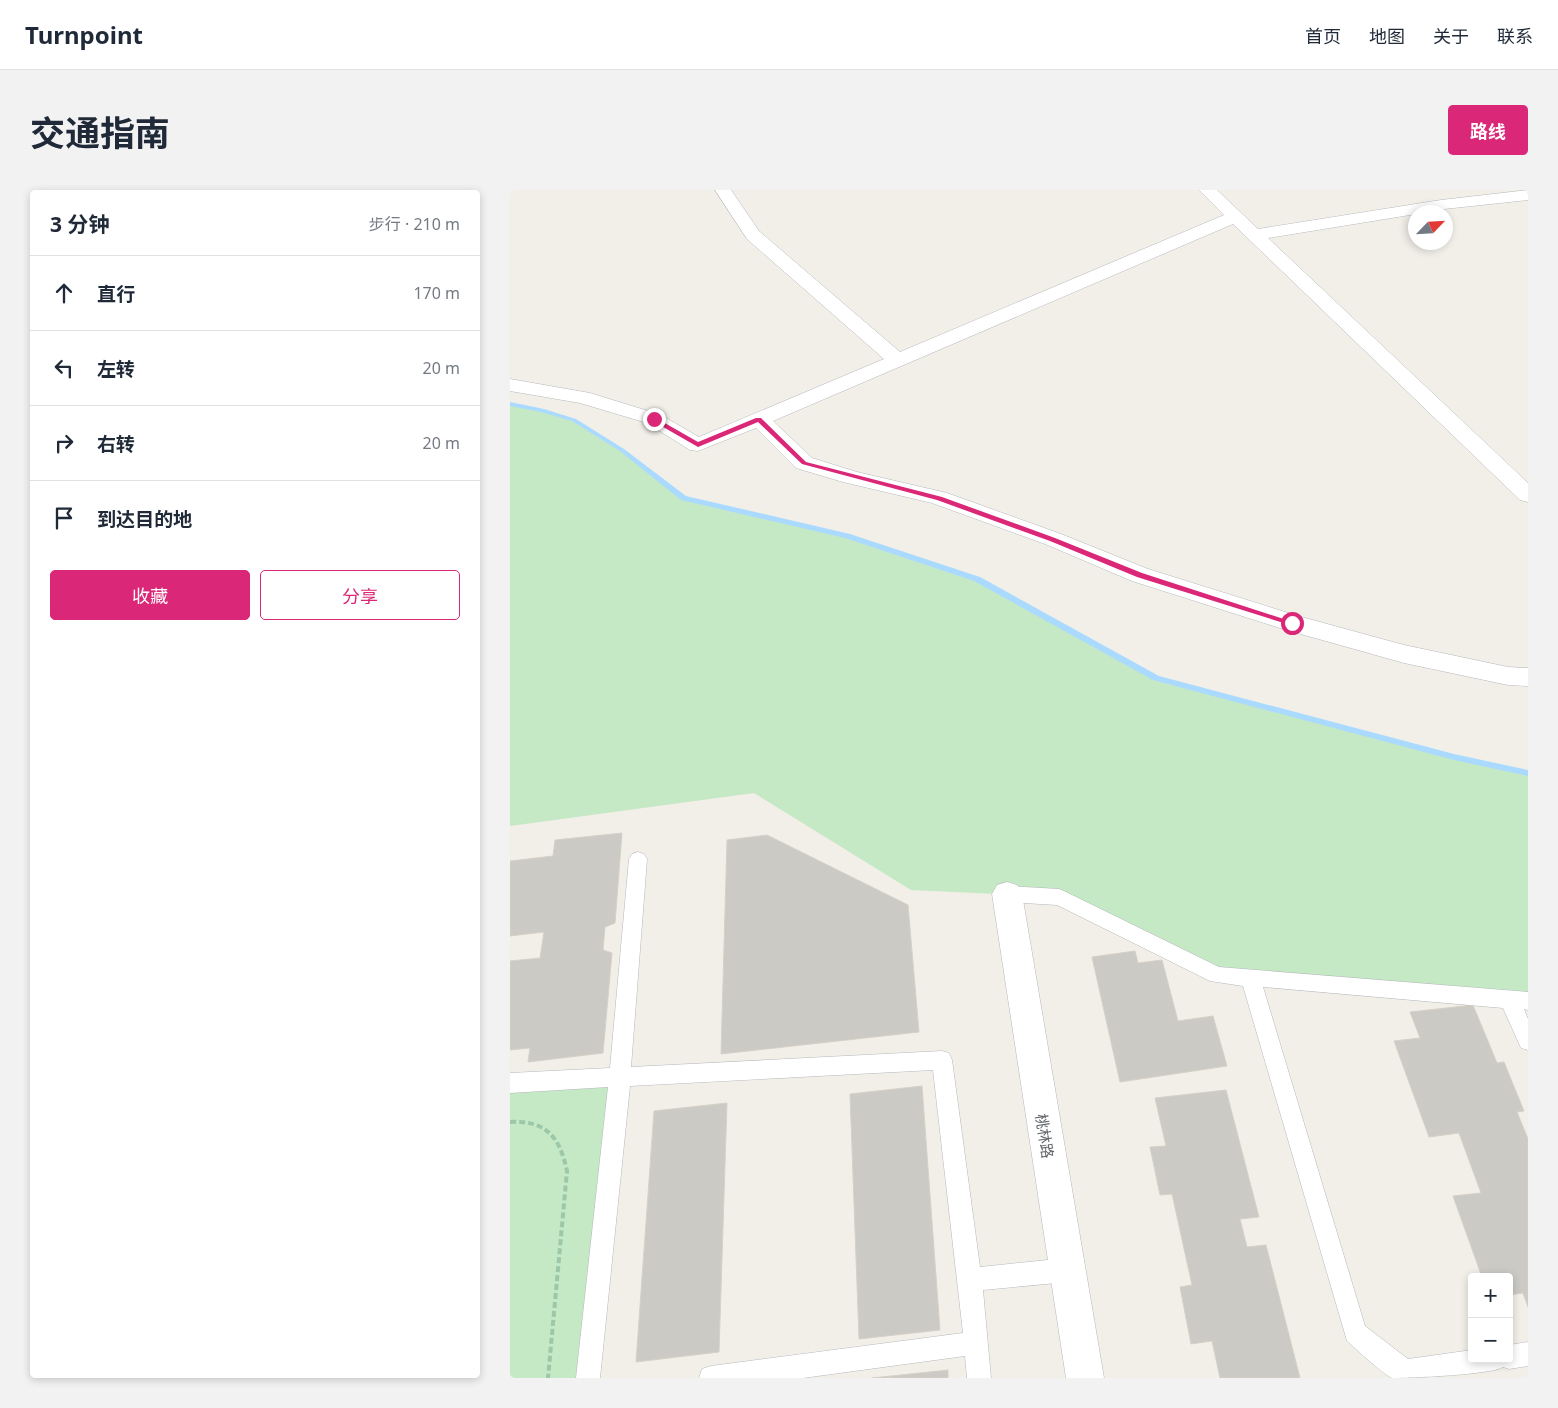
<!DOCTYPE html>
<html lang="zh">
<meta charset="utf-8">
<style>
:root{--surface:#fff;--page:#f2f2f3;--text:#1f2937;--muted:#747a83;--line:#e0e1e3;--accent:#db2777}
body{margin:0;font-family:"Noto Sans","Noto Sans SC",sans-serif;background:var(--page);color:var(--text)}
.controls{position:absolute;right:15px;bottom:15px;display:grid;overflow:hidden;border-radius:5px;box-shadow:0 2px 8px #0003}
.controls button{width:45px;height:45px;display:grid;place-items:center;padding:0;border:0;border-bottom:1px solid var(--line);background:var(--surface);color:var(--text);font:25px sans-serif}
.compass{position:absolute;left:898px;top:15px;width:45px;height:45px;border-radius:50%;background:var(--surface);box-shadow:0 2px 8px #0003;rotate:65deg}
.stop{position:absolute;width:15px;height:15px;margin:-11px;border:4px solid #db2777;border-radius:50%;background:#fff}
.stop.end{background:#db2777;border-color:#fff;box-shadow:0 1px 5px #0008}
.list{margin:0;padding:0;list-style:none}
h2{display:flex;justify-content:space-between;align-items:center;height:65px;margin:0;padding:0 20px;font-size:21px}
h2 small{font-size:16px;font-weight:400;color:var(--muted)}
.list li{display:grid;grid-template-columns:32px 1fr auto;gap:15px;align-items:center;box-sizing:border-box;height:75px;padding:0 20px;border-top:1px solid var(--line)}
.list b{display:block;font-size:19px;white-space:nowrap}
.list em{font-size:16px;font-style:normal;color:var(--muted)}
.actions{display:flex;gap:10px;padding:15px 20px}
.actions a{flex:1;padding:11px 0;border:1px solid var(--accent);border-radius:5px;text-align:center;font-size:18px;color:var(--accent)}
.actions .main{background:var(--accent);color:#fff}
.icon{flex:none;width:28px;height:28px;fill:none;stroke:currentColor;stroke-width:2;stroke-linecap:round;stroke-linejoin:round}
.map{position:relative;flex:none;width:1018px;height:1188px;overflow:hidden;border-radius:5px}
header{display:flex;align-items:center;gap:30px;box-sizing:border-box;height:70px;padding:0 25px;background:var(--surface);border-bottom:1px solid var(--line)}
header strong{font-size:24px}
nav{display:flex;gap:28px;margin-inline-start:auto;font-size:18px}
.intro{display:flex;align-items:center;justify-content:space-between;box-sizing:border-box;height:120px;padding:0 30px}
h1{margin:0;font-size:35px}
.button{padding:12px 22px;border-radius:5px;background:var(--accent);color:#fff;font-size:18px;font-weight:700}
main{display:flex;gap:30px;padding:0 30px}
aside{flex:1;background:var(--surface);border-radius:5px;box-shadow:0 2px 8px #0003}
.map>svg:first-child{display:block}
.green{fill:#c5e8c5}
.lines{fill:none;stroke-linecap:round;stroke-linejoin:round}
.stream{fill:#aadaff;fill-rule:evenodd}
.building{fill:#cccac5;stroke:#d6d1c6}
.lane-casing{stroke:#b5b8bc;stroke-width:1}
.street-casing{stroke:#b5b8bc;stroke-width:1}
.path{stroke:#9cc7a9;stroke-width:4;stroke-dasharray:6 3;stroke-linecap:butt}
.lane{fill:#fff;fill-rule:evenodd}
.street{fill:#fff;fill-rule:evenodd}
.route{fill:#db2777}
.labels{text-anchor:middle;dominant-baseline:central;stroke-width:4.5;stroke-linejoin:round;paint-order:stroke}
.near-street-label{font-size:15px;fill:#5f6368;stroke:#fff}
</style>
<header>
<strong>Turnpoint</strong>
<nav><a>首页</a><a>地图</a><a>关于</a><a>联系</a></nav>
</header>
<div class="intro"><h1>交通指南</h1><a class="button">路线</a></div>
<main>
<aside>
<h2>3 分钟<small>步行 · 210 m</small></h2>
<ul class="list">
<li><svg class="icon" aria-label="ahead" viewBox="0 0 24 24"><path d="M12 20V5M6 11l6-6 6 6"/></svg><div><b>直行</b></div><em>170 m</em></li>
<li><svg class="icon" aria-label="left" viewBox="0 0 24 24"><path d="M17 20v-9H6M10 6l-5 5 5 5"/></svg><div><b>左转</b></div><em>20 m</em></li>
<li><svg class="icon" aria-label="right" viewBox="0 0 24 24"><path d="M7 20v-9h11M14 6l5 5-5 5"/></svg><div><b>右转</b></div><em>20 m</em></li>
<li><svg class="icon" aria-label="arrive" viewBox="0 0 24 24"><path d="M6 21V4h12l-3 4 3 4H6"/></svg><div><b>到达目的地</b></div></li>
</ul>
<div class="actions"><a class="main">收藏</a><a>分享</a></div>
</aside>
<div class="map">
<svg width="1018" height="1188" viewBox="0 0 1018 1188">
<rect width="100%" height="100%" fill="#f1efe8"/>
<path class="green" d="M0,214L32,220L64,230L112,260L174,308L337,346L467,389L646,488L944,567L1018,583V811L707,785L549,707L401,700L244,603L0,636Z
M110,887L78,1188H0V893Z"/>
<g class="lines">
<path class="stream" d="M0,212L34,219L66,229L114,259L176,306L340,344L470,387L649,486L944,564L1018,580V586L944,570L643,490L464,391L335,348L171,310L110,261L62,231L31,222L0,216Z"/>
</g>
<path class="building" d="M112,643L105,733L95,737L93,760L102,763L93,863L18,872L20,858L0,860V771L30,768L34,742L0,746V671L43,666L45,650Z
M257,645L398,715L409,842L211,864L217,650Z
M625,761L628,773L652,770L668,831L703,826L717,876L610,892L582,767Z
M963,815L987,873L994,872L1014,921L1007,922L1018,949V1117L1013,1103L999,1105V1087H972L943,1006L971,1003L949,943L919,947L884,851L910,848L900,822Z
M412,896L430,1140L349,1149L340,904Z
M716,900L749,1027L730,1029L737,1057L756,1055L790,1188H710L702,1151L681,1154L670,1097L682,1095L662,1004L650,1005L640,957L656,956L645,908Z
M217,913L209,1162L126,1172L144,921Z
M438,1180V1188H362Z"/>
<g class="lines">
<defs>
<path id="lane" d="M128,662L134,664L137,669L121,877L432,861L439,863L442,870L470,1077L557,1068L565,1072L569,1080L565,1088L557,1092L473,1100L481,1188H457L455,1166L293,1188H189L192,1179L201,1176L453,1143L423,880L120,896L90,1188H66L98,897L0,903V883L100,878L119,669L122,664Z
M497,696L549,699L556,702L709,777L1018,802V820L1014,819L1018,829V860L1011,858L993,818L753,797L855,1136L898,1169L962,1160V1169H999V1155L1018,1152V1176L999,1179L993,1177C981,1185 896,1188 882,1188C873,1184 846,1159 837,1151L733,796L700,791L547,715L497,712L490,709L488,704L490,699Z"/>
<path id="street" d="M205,0H221L249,41L390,162L714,25L689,0H707L748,39L931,10L1018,0V10L906,22V24L758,48L1018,293V312L1010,310L723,34L263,231L302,268L347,282L437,303L551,344L638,379L788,426L894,455L998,477L1018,478V496L998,495L894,473L773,439L622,391L535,354L422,313L333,292L286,278L246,238L188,261L180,260L137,233L70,213L0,201V189L80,203L151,225L189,247L374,169L237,49Z
M497,692L507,695L512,704L594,1188H556L482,704L487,695Z"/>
</defs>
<use href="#lane" class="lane-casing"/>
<use href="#street" class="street-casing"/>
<path class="path" d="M0,932C37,930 50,948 57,981L38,1188"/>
<use href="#lane" class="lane"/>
<use href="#street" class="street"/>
</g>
<path class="route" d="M141,228H146L188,252L246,228H251L296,272L432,307L545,348L632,383L786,433L780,435L627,387L540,351L427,310L292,274L248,232L188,257L141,230Z"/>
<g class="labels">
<g class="near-street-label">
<text transform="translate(535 946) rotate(81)">桃林路</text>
</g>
</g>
</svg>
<div class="controls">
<button>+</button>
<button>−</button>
</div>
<svg class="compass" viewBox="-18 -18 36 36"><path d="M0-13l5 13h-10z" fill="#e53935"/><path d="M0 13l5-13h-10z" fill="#747a83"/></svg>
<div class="stop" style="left:782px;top:433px"></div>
<div class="stop end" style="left:144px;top:229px"></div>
</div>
</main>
